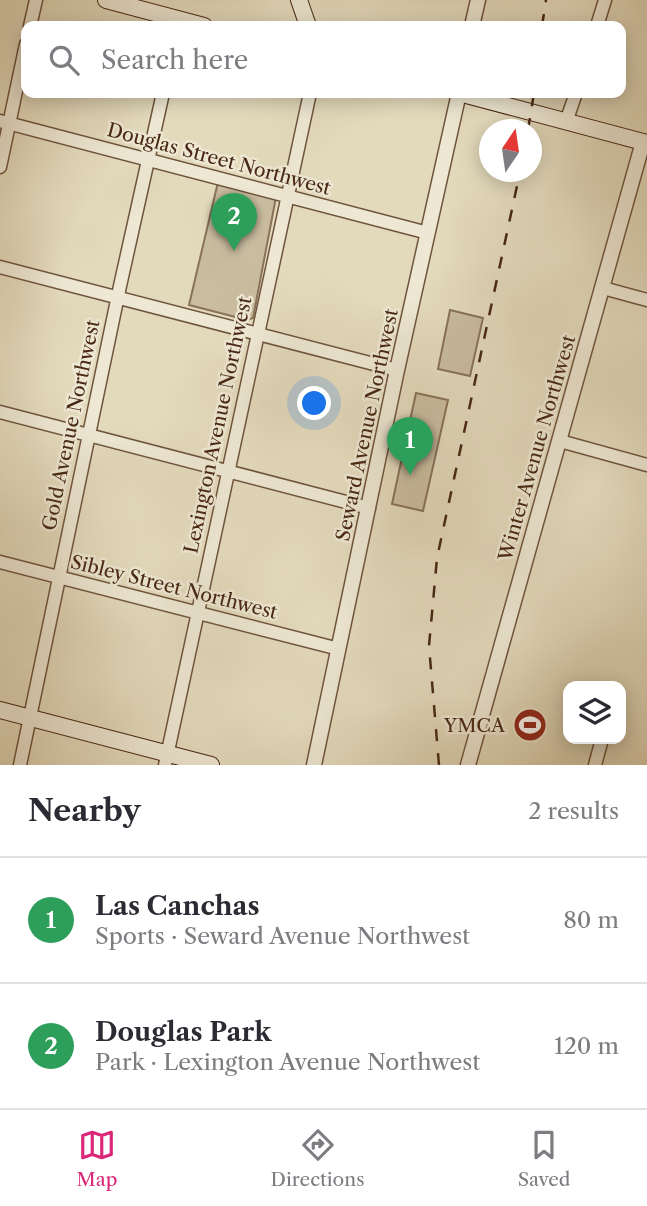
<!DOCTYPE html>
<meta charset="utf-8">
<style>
:root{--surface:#fff;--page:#f2f2f3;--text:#2b2b33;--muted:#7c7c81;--line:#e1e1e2;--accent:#db2777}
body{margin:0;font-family:"Libre Caslon Text",serif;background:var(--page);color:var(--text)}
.controls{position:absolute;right:21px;bottom:21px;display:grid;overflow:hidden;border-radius:14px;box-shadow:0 4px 18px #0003}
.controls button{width:63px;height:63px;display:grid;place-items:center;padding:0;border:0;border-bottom:2px solid var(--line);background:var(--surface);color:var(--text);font:35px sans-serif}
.compass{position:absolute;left:479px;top:119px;width:63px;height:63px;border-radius:50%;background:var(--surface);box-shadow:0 4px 18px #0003;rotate:13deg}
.you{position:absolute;left:315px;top:404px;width:24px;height:24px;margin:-18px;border:5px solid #fff;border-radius:50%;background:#1a73e8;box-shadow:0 0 0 10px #1a73e833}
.badge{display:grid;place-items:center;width:46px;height:46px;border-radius:50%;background:var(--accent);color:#fff;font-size:23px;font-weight:700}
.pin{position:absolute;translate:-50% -58px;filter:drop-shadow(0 2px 4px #0008)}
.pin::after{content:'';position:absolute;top:37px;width:24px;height:21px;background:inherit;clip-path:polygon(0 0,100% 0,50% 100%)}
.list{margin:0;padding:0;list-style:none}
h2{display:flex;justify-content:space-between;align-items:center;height:91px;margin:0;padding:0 28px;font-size:30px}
h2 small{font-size:23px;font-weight:400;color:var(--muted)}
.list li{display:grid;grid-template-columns:46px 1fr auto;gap:21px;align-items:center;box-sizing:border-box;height:126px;padding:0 28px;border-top:2px solid var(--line)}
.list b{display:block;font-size:26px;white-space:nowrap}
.list p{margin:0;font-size:23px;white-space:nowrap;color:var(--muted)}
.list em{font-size:23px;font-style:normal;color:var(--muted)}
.icon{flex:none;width:38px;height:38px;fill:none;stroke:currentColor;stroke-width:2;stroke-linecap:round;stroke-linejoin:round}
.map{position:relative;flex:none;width:647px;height:765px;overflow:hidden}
.search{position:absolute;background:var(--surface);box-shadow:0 4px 18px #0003;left:21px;right:21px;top:21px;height:77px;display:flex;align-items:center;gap:18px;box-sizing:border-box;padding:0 24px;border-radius:14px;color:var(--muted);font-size:26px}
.sheet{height:343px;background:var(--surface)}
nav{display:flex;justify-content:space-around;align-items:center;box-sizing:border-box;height:98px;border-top:2px solid var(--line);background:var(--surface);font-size:19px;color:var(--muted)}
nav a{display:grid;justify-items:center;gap:4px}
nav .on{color:var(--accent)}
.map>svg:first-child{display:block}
.green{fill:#c9bc9f;stroke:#887259;stroke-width:2}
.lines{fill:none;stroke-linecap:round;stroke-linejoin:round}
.minor-casing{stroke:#6f543d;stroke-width:15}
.tertiary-casing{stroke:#6f543d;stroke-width:17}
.secondary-casing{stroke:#482813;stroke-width:18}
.minor{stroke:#ede7d3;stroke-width:12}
.tertiary{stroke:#ede7d3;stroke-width:14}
.secondary{stroke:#ede7d3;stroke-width:16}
.rail{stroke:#482813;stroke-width:2.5;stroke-dasharray:12 12;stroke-linecap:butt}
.labels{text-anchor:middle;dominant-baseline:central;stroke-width:5;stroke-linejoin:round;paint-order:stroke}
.street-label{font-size:19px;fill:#482813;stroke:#ede7d3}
.poi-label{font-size:19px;fill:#482813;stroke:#ede7d3;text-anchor:end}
</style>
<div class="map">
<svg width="647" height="765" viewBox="0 0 647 765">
<rect width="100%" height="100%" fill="#e3dabc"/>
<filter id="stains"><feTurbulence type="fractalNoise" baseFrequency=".00286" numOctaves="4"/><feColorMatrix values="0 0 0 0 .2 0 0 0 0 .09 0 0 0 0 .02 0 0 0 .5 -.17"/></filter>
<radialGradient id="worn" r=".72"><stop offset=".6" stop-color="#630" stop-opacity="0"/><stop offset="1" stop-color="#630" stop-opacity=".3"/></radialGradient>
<path class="green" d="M218,182L276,197L253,318L247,320L189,305Z
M450,310L483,318L470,376L438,369Z
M416,393L448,400L423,511L392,504Z"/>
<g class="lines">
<defs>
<path id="minor" d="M30,26L36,0
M597,26L605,0
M0,121L428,233
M566,122L576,93
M0,167L26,44
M0,267L397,370
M603,288L647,300
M0,412L369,508
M560,441L647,465
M0,562L339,649
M20,765L120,286L163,93
M165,765L310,93
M595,765L602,739"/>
<path id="tertiary" d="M472,26L478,0
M314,765L397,370L459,93
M468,765L643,142"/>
<path id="secondary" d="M106,0L204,26
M299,0L308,26
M459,93L647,143
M0,710L211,765"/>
</defs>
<use href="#minor" class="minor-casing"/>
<use href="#tertiary" class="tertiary-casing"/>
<use href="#secondary" class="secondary-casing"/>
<use href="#minor" class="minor"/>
<use href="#tertiary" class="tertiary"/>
<use href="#secondary" class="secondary"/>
<path class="rail" d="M542,26L546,0
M528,130L534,93
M439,765L429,646L437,558L520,172"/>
</g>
<defs>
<symbol id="stadium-disc" viewBox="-11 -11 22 22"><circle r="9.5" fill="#8f2418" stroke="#ede7d3"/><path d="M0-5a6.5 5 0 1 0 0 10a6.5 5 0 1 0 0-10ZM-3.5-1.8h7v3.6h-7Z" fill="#fff"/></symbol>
</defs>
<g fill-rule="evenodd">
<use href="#stadium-disc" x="511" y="706" width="38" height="38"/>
</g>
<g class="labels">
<g class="street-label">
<text transform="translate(219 159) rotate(15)">Douglas Street Northwest</text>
<text transform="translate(71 425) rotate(-78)">Gold Avenue Northwest</text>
<text transform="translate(218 425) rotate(-78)">Lexington Avenue Northwest</text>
<text transform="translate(367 425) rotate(-78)">Seward Avenue Northwest</text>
<text transform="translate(537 448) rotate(-74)">Winter Avenue Northwest</text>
<text transform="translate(174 587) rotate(14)">Sibley Street Northwest</text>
</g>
<g class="poi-label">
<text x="505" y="725">YMCA</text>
</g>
</g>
<rect width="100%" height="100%" filter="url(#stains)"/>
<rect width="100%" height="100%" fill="url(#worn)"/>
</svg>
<div class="controls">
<button><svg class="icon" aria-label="layers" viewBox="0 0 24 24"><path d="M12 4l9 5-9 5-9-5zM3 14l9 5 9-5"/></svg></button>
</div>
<svg class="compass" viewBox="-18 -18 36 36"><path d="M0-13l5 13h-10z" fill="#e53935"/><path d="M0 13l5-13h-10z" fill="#7c7c81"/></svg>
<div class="you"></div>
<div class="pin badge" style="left:410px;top:475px;background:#2e9e5b">1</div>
<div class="pin badge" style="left:234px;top:251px;background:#2e9e5b">2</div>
<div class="search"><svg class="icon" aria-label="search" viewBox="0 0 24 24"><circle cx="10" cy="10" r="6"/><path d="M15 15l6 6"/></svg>Search here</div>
</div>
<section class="sheet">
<h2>Nearby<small>2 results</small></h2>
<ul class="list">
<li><span class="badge" style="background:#2e9e5b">1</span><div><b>Las Canchas</b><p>Sports · Seward Avenue Northwest</p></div><em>80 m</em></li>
<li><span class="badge" style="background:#2e9e5b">2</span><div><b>Douglas Park</b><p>Park · Lexington Avenue Northwest</p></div><em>120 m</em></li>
</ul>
</section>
<nav>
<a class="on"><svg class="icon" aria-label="map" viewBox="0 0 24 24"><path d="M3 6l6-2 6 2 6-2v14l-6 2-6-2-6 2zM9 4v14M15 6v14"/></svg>Map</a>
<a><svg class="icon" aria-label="directions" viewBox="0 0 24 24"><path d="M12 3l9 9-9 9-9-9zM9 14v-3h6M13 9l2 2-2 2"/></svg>Directions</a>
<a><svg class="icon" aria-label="saved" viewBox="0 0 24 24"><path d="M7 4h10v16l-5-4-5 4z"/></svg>Saved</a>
</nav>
